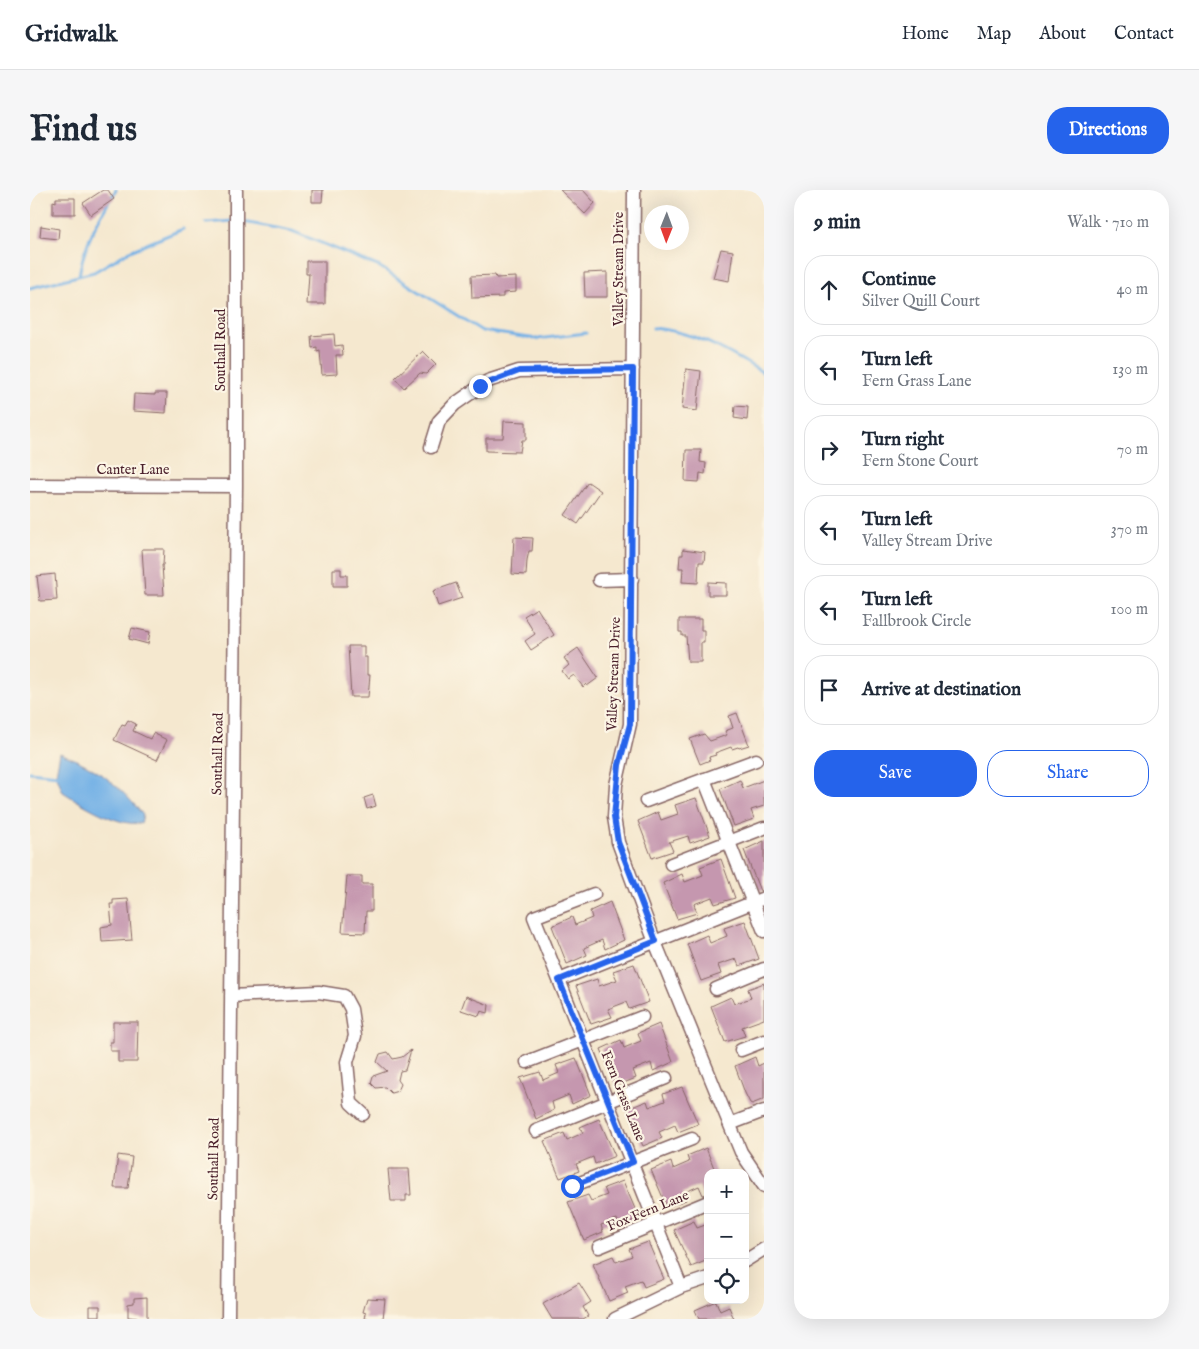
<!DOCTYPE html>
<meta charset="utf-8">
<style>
:root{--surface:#fff;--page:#f6f6f7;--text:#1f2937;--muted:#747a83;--line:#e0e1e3;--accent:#2563eb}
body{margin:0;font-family:"IM FELL English",serif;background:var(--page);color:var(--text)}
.controls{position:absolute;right:15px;bottom:15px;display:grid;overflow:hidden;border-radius:10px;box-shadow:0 5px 20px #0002}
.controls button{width:45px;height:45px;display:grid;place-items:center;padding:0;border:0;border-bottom:1px solid var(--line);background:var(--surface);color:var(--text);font:25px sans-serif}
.compass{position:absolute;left:614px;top:15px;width:45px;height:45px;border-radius:50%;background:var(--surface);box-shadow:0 5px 20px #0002;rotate:181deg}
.stop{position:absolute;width:15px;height:15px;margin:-11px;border:4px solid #2563eb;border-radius:50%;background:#fff}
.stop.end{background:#2563eb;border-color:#fff;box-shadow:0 1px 5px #0008}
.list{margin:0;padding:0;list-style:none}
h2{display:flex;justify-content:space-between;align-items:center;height:65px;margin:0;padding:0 20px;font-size:21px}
h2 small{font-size:16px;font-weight:400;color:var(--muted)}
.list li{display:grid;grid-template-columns:32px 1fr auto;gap:15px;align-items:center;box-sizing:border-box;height:70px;margin:0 10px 10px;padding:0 10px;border:1px solid var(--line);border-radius:20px}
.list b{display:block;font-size:19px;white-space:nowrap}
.list p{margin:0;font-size:16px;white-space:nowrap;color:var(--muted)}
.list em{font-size:16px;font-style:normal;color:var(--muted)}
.actions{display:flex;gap:10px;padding:15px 20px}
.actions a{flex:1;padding:11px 0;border:1px solid var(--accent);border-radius:20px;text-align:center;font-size:18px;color:var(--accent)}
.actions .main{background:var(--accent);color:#fff}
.icon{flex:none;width:28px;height:28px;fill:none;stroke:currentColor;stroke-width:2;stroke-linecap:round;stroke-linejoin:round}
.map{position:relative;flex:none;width:734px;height:1129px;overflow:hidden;border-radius:20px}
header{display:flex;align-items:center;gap:30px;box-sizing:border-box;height:70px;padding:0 25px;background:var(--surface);border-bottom:1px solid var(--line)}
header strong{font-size:24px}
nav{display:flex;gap:28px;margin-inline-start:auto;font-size:18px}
.intro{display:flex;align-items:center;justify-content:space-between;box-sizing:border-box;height:120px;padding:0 30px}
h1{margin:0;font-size:35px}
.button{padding:12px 22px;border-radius:20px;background:var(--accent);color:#fff;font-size:18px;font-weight:700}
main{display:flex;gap:30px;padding:0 30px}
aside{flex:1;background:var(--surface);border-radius:20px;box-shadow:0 5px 20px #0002}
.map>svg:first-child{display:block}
.water{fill:#73b1e6;stroke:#5e6888}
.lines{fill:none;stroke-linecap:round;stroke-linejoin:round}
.stream{stroke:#73b1e6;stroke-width:3}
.building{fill:#c597af}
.minor-casing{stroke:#866564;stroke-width:15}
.minor{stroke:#fff;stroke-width:12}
.route{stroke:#2563eb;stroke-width:6}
.labels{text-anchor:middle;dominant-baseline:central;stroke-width:4.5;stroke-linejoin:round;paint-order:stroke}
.street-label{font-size:14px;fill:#4a1f2b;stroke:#fcf5e5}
</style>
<header>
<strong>Gridwalk</strong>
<nav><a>Home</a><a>Map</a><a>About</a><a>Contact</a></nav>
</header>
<div class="intro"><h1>Find us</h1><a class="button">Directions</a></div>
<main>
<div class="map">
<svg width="734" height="1129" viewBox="0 0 734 1129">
<rect width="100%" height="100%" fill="#fcf5e5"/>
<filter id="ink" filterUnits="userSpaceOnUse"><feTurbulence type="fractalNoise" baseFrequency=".02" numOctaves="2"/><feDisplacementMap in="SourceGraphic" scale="10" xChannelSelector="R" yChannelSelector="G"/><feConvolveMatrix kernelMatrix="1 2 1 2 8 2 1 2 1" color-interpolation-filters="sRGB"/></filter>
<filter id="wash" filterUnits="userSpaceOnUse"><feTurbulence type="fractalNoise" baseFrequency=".0096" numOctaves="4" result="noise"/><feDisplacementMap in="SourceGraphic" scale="20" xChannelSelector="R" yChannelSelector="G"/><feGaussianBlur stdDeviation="1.12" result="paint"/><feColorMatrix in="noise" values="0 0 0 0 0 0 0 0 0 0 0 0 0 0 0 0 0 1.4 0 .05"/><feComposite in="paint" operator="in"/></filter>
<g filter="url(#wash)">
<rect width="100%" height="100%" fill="#f5e8cf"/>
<path class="water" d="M30,563C68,578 88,594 113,625L111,633C88,637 52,614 33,602L26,584Z"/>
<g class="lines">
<path class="stream" d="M213,32L262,41L350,77L452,141L507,149L556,143
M176,33L203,31
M49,86C54,53 69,28 86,0
M0,98L64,82L100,61L153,39
M623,138C667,142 696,161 734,183
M0,582L28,585"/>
</g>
<g id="blocks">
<path class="building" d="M73,0H78L84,9L61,25L53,13Z
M282,0H293L292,12H282Z
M530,0H553L565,13L555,24Z
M26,8H45V24H23V11L26,12Z
M11,36L29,39L28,49L10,47Z
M691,59L703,61L699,91L683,88Z
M276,71H295V114H277L279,84H276Z
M577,82V107H555L554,83Z
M465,85L466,88L486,87V102L473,103V107L442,108L441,86Z
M304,144L305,156L312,155L313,165H306L307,184L292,185L290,161L287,162V157L282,158L281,146Z
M393,161L406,174L396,184L390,183L374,198L365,188Z
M656,179L671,181L667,221L652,219Z
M125,203H137L136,223L103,221L104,204L125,205Z
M705,216L718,217L717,230L704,228Z
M474,231L496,232V250H492L490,262L456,261V248H473Z
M656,260H671L670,272L676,273L675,284L670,283L669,292L655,291Z
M558,292L571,301L548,334L535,325Z
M484,347L503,348L502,361H499L497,370L496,385L482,384Z
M112,359H134L133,375H132L134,405H115Z
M653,359L675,362L674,372H669L668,393L652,392L653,378H649L650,365H653Z
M303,379H311V385H317V396H303Z
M25,384L27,410L10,411L7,386Z
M678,392L696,393V405H678Z
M426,393L432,408L408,416L403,401Z
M507,418L524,445L501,460L495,451L505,444L494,426Z
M649,429H671V440H674V452H671V472H658L656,446H652V442H649Z
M102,438L120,442L118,454L99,449Z
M318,456H334V467H337V485H340L338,507H321Z
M548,458L568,488L557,496L556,494L553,497L544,485L538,489L532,481L539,475L534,468Z
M707,523L719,555L709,558L708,557L702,559L701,557L685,563L686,565L679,567L680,570L670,574L660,549L674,544L680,551L697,545L695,541L703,538L699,526Z
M98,530L106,534L103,541L120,549L123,543L137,550L127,570L84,550L92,534L95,535Z
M710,590L713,598L734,590V616L721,620L724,629L704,636L690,599Z
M343,605L346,616L337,619L334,608Z
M666,608L680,646L660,653L658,646L639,652L643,661L622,668L608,631L628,622L631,630L648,624L645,615Z
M734,651V700L730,701L714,660Z
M691,669L705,708L685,714L682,707L664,714L667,723L647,729L633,693L652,684L655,692L673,685L670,677Z
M317,686H332V694H342V721H336L335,743L312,742Z
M98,709L102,750L72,752L71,737L82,735L80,714H83V710Z
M580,712L594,750L575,759L572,750L554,758L557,765L537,774L522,736L542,727L545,735L562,728L560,721Z
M715,731L729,769L709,776L706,769L688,775L691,784L671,791L657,754L677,745L680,753L697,746L694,738Z
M604,774L619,812L599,819L596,812L578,819L582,827L561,834L546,796L567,789L569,796L587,790L583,781Z
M734,793V829L712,837L715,846L695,852L681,816L701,807L704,814L721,808L718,799Z
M436,806L459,815L458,823L451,821L449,826L431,820Z
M83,832H108L107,872H88V861H80V852H83Z
M629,834L643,872L623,881L621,873L603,880L606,888L586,896L571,859L591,850L594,858L611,851L608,843Z
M381,860L375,880L370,881L368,890L371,894L368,901L361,903L355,897L346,898L341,893L343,886L357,881L347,872L350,864L358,862L363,869L372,867Z
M725,867L728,876L734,873V909L722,914L720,913L715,903L705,876Z
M546,868L561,905L542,914L539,905L522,912L524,920L506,929L490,888L510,882L513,890L529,883L526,875Z
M652,897L668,934L648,942L645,935L629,942L632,948L613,956L597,919L617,911L619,917L635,911L633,904Z
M569,929L585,966L565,974L563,967L546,974L549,981L530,988L514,951L534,943L537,950L553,943L550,937Z
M676,958L686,983H678V1004L673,1005L669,996L653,1003L656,1010L637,1017L621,980L641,972L643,979L659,972L657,966Z
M88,965L102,967L98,998H84Z
M358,979H379L381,1005H376V1011H361Z
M593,991L609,1028L590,1036L587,1029L571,1035L573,1042L554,1050L538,1012L558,1005L561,1011L577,1005L574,998Z
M664,1031L667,1038L678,1034V1070L661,1077L644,1040Z
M618,1052L634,1089L614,1097L611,1090L595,1096L598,1103L579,1111L563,1074L583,1066L586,1072L602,1066L599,1059Z
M549,1093L561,1112L553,1117L558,1126L553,1129H522L513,1114Z
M117,1107V1129L98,1127V1114L104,1113V1108Z
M337,1108L355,1109L353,1129H335L336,1123L333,1122Z
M686,1111L690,1121L699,1117L704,1129H669L665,1120Z
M60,1116H70V1126H60Z"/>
</g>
</g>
<g filter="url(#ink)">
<use href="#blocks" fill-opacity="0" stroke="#866564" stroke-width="1"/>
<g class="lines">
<defs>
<path id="minor" d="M604,0L600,534L586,595L584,627L588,652L623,747L690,911L711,962L734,996
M401,257L409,231L425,214L458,191L489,181L603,179
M0,295L206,296
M569,390L602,389
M674,589L734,741
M616,611L726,570
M641,674L734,638
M564,704L504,727L651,1097
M529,790L734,708
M686,799L734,779
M201,806L289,802L314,806L321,819L325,846L317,872L321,913L333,924
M711,860L734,851
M497,872L612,827
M700,934L734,921
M506,941L636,888
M542,996L662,949
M569,1057L678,1012
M715,1071L734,1059
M198,1129L206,296V0
M585,1129L651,1097L678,1088"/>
</defs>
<use href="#minor" class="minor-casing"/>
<use href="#minor" class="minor"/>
</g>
</g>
<g class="lines" filter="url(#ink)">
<path class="route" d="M450,196L489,181L603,179L600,534L589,575L584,627L588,652L626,751L529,790L603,972L542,996"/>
</g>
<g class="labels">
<g class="street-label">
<text transform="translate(589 79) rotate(-90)">Valley Stream Drive</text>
<text transform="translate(191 160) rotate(-90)">Southall Road</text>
<text x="103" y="280">Canter Lane</text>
<text transform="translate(584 484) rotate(-88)">Valley Stream Drive</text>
<text transform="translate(188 564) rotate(-89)">Southall Road</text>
<text transform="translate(593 906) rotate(68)">Fern Grass Lane</text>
<text transform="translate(184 969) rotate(-89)">Southall Road</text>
<text transform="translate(618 1021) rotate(-22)">Fox Fern Lane</text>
</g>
</g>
</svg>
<div class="controls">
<button>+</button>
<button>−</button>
<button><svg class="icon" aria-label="locate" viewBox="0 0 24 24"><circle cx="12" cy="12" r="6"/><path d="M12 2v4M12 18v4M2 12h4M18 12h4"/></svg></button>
</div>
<svg class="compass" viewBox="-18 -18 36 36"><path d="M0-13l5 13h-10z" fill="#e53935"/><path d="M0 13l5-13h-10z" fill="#747a83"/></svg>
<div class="stop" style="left:542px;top:996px"></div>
<div class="stop end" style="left:450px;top:196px"></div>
</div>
<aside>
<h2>9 min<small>Walk · 710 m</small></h2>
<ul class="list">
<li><svg class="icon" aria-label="ahead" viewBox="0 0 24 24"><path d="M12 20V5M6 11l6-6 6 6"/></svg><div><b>Continue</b><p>Silver Quill Court</p></div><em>40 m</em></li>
<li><svg class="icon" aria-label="left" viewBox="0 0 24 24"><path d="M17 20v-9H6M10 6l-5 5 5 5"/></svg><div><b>Turn left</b><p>Fern Grass Lane</p></div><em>130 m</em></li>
<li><svg class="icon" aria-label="right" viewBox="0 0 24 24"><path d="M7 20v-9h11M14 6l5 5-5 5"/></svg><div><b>Turn right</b><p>Fern Stone Court</p></div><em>70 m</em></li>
<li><svg class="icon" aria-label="left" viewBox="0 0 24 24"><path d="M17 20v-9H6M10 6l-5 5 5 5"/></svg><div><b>Turn left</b><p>Valley Stream Drive</p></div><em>370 m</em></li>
<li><svg class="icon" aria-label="left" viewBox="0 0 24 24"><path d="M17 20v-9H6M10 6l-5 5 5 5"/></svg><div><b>Turn left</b><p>Fallbrook Circle</p></div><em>100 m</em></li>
<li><svg class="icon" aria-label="arrive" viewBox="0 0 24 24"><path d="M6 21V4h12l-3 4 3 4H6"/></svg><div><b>Arrive at destination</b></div></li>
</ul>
<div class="actions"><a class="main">Save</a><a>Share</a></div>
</aside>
</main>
